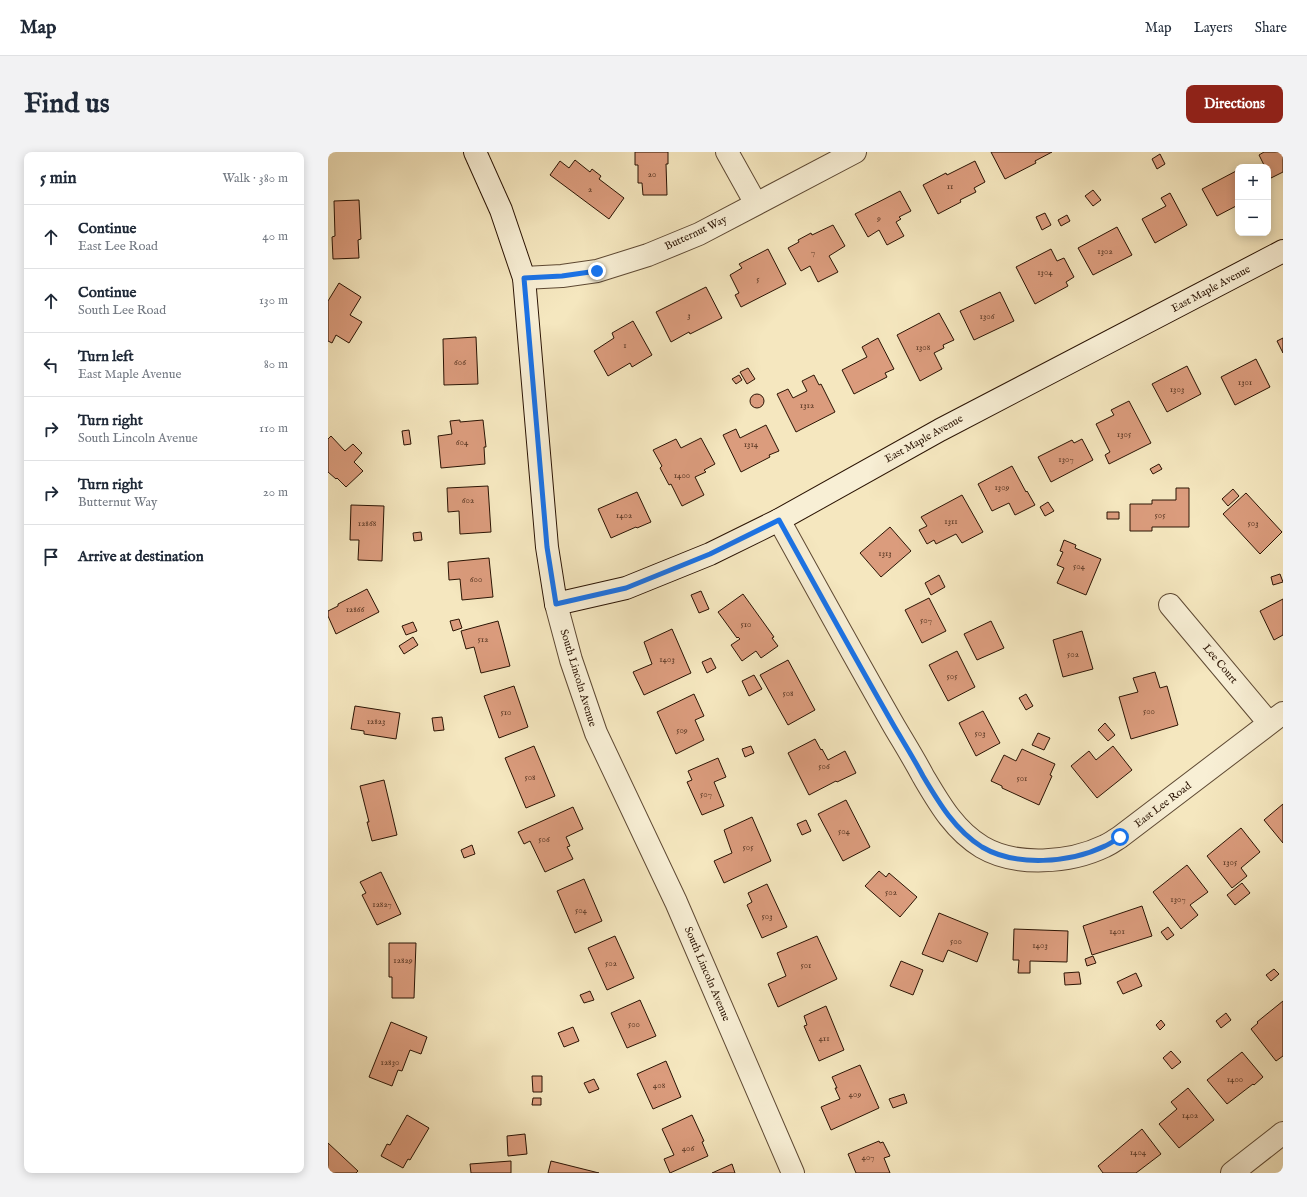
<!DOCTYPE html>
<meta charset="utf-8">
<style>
:root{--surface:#fff;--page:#f2f2f3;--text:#1f2937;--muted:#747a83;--line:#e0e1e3;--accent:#8f2418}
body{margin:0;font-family:"IM FELL English",serif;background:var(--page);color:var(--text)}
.controls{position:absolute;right:12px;top:12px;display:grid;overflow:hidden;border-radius:8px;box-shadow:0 2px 10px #0003}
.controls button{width:36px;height:36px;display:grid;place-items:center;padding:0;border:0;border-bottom:1px solid var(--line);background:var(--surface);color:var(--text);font:20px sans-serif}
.stop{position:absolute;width:12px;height:12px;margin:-9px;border:3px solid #1a73e8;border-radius:50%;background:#fff}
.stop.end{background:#1a73e8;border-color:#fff;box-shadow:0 1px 4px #0008}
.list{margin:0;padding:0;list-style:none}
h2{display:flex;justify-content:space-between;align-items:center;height:52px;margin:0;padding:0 16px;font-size:17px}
h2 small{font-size:13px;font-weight:400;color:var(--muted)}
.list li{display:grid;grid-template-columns:26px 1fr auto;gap:12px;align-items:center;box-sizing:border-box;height:64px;padding:0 16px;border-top:1px solid var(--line)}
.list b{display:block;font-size:15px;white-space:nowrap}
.list p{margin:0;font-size:13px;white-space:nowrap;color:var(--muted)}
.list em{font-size:13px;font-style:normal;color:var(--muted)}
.icon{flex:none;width:22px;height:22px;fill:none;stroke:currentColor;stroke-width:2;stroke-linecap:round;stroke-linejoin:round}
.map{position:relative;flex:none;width:955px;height:1021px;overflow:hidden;border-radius:8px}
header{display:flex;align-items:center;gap:24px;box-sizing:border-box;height:56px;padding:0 20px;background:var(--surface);border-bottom:1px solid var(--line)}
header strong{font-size:19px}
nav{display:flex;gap:22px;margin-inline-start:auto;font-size:14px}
.intro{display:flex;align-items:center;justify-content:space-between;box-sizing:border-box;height:96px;padding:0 24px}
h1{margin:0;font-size:28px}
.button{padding:10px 18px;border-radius:8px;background:var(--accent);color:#fff;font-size:14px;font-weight:700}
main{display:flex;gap:24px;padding:0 24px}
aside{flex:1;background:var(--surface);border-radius:8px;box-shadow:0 2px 10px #0003}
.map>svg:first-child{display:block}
.building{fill:#db9c7d;stroke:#2b1404}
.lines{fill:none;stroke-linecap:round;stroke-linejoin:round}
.minor-casing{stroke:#5e4933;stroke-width:24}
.tertiary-casing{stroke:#5e4933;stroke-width:24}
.secondary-casing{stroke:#2b1404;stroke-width:24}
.minor{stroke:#f8efd5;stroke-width:22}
.tertiary{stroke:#f8efd5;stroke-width:22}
.secondary{stroke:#f8efd5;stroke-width:22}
.route{stroke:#1a73e8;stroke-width:5}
.labels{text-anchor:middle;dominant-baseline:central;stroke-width:3;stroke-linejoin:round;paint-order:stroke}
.number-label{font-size:9px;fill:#573622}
.street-label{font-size:11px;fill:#2b1404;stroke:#f8efd5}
</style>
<header>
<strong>Map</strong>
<nav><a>Map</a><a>Layers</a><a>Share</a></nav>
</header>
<div class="intro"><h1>Find us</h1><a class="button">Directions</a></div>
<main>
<aside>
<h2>5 min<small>Walk · 380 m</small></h2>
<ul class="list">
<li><svg class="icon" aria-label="ahead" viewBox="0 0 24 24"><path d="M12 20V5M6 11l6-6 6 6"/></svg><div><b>Continue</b><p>East Lee Road</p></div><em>40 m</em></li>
<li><svg class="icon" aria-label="ahead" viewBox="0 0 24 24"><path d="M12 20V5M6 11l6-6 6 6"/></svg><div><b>Continue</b><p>South Lee Road</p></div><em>130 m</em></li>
<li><svg class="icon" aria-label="left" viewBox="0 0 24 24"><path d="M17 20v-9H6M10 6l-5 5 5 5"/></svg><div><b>Turn left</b><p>East Maple Avenue</p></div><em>80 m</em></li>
<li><svg class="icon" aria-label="right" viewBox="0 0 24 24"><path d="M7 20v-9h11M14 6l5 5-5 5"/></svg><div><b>Turn right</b><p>South Lincoln Avenue</p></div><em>110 m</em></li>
<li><svg class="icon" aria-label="right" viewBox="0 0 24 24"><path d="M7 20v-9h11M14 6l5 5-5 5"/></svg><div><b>Turn right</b><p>Butternut Way</p></div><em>20 m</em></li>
<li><svg class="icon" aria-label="arrive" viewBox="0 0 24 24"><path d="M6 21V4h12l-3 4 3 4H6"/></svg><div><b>Arrive at destination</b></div></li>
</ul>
</aside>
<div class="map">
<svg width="955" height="1021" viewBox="0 0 955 1021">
<rect width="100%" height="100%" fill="#f5e7bf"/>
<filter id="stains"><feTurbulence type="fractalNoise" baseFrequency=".005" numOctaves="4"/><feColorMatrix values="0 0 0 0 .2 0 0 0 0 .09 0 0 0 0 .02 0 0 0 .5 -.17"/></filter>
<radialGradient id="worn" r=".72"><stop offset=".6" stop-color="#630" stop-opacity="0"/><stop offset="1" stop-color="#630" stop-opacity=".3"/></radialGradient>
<path class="building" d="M307,0H340V12H338L339,43H315L314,31H310V13H307Z
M663,0H724L707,9L708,11L677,27Z
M936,0H955V20L943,26L940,20V15H937L931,3Z
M832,2L837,12L829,17L824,7Z
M247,8L262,20L264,17L273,24L271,27L296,46L281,67L222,23L232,9L241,16Z
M647,9L657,30L646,36L648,40L632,48L633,50L610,62L595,33L618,21L619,23Z
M910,18V53L889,64L874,37Z
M765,38L773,48L765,54L757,44Z
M572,39L583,59L571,65L573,67L568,70L576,84L559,93L551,78L540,85L527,62Z
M842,41L859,73L827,91L814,67L838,54L833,46Z
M31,48L33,87L30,88L31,106L5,107L4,85L7,84L6,49Z
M717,61L723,73L714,78L708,65Z
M739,63L742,69L733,74L730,68Z
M505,73L517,94L501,104L510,120L490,130L482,114L473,119L460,96L471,90L470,88L483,81L484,83Z
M789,75L804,103L765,123L750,96Z
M440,97L458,132L413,155L407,143L411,141L402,123L414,116L411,112Z
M723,97L729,109L736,106L746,125L738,130L740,134L707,152L688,115Z
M11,131L33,145L22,163L34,170L21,191L8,183L4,191L0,189V149Z
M378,135L394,166L362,182L361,180L343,190L328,160Z
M672,140L686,169L646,188L632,159Z
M611,161L626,188L615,193L616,196L606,201L614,217L592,229L569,183Z
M305,169L324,203L304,215L302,211L280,224L266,199L286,186L284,181Z
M148,185L150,232L116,233L115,187Z
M550,186L566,217L557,221L559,225L526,242L514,218L539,205L534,195Z
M955,186V201L949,189Z
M928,207L942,235L907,253L893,225Z
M859,214L873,242L839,260L824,232Z
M420,216L427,227L419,232L412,220Z
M411,223L414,228L408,232L404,227Z
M486,223L491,233L493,232L507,260L468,280L449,242L460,237L465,246L479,239L474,229Z
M422 249a7 7 0 1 1 14 0a7 7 0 1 1-14 0Z
M801,249L823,291L781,312L777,303L782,300L768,272L786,263L783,258Z
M132,268V270L155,268L158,295H156L157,312L113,316L110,284L124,282L122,269Z
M438,273L451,299L441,303L442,305L413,320L395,283L408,277L412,286Z
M81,278L83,292L76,293L74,279Z
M3,284L17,299L25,292L34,301L26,310L35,319L18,335L9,326L8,327L0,320V287Z
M373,286L387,312L376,318L378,320L367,325L376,343L354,354L343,332L341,333L332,316L334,314L325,298L348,287L353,296Z
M754,287L765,308L723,330L710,305L744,288L746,291Z
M831,312L834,317L825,322L822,317Z
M684,314L698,340L699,339L707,353L687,363L681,351L664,359L650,332Z
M160,334L163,380L132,382L131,359L120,360L119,336Z
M848,336H861V375H824V379H802V352H824V348H848Z
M905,337L911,344L900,354L894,347Z
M309,340L323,370L309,376L308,375L283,386L270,357Z
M918,341L954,380L932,402L895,362Z
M634,343L655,380L634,391L628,382L608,392L606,388L599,392L591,378L599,374L593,365Z
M720,350L726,359L717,364L712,355Z
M23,353L56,354L54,409L30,408L31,388H22Z
M779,360H791V367H779Z
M562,375L583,399L553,425L532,401Z
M93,380L94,388L86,389L85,381Z
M736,388L748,393L747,396L773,407L758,443L729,431L736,416L729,413L735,400L732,399Z
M161,406L165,445L134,448L132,427L121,428L120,410Z
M952,422L955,430L945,433L943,425Z
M611,423L617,435L603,443L597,431Z
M39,437L51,460L8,482L0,464V459L10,454V452Z
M373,439L381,457L371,461L363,443Z
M415,442L446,485L444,486L450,494L433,506L428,499L414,509L403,493L412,487L410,485L409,486L390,460Z
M601,446L618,479L594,491L577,458Z
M955,447V483L946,488L932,459Z
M131,467L134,476L125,479L122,469Z
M170,469L182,514L153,521L146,495L138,497L133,479Z
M663,469L676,496L649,508L636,482Z
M85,470L89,479L78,483L74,474Z
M344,477L363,521L316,543L305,520L324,512L316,490Z
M754,479L765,517L735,525L725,488Z
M85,485L90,493L76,502L71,494Z
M629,499L647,535L620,549L601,513Z
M383,506L388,516L379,521L374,510Z
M460,508L487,558L460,573L432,523Z
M827,520L832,536L839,534L850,573L803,587L791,545L810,540L805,526Z
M426,523L434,537L421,544L414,529Z
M186,534L200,575L171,586L156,544Z
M366,542L376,564L367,568L376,588L348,602L329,560Z
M698,542L705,554L698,558L691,546Z
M27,554L72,561L68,587L36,582V579L23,577Z
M655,559L672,591L648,604L631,571Z
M114,565L116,578L106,579L104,566Z
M777,571L787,583L780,589L770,578Z
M710,581L722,586L716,598L704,593Z
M487,587L493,598L494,597L500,608L517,599L528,621L509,630L508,629L481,643L460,601Z
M206,594L227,644L198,656L177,606Z
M423,594L426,601L417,605L414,597Z
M785,594L804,618L769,646L743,614L761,599L768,608Z
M694,597L727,612L722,623L724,624L711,653L674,636V634L663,629L676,603L688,609Z
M390,606L398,625L386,630L396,654L374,663L359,630L364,628L360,619Z
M56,628L69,683L44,689L39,670H41L32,634Z
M518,648L542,695L515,709L490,662Z
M955,652V691L936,668Z
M245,655L255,677L238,685L242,694L239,695L245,707L217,720L202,689L196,692L190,680Z
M424,665L443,709L396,731L386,709L404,701L396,678Z
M478,668L483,679L474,683L469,672Z
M913,676L932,700L913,716L919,724L904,736L879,704Z
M144,693L147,702L136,706L133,698Z
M859,713L880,740L862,753L870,763L853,777L825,740Z
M551,719L558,725L561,721L589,745L572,765L537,734Z
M53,720L73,762L49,773L34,743L38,741L32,730Z
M256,727L274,769L247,781L229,739Z
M914,731L922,741L907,753L899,743Z
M439,732L459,775L434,786L419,753L424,750L420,741Z
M814,754L824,784L764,803L755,774Z
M611,761L660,781L649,810L620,798L615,810L594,802Z
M840,775L846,783L839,788L833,780Z
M686,777L740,779L739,810L702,809V821H690L691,808H685Z
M287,784L306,826L279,838L260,796Z
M489,784L509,827L450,855L440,832L458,824L449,801Z
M61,791H88L86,846H64V825H61Z
M765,804L768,811L759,814L757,807Z
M573,809L595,818L585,843L562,834Z
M946,817L951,822L943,829L938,823Z
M751,820L753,832L737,833L736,821Z
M808,821L814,834L795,842L789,830Z
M262,839L266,848L256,851L252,843Z
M312,848L328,884L299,896L283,861Z
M955,849V904L948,909L923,877L930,871L929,870Z
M498,854L516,898L491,909L476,874L479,873L476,864Z
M898,861L903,868L893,876L888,869Z
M833,868L837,873L832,878L828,873Z
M63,870L99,885L93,902L82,898L74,919L70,918L64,934L41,925Z
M245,875L251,889L236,895L230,881Z
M843,899L853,910L844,917L835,906Z
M914,900L935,925L926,933L925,932L899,952L879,928Z
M338,909L353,945L325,957L309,922Z
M532,913L551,956L503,978L493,955L512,947L507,936H509L504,925Z
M204,924H214V940H205Z
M266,927L271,937L261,941L256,931Z
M860,936L886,968L851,996L831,972L849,957L843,950Z
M576,942L579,951L565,956L561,947Z
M205,946H213V953H204Z
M79,963L101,976L82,1008L80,1007L75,1016L53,1004L59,992L62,993Z
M364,963L376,989L374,990L380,1004L342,1021L336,1007L346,1003L334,977Z
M814,977L833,1002L808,1021H775L770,1014Z
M197,982L199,1002L180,1004L179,984Z
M551,989L552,991L555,990L562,1004L556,1006L562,1021H528L520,1002Z
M0,991L30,1019L28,1021H0Z
M183,1009V1021H143L142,1012Z
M223,1009L271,1021H220Z
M404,1012L407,1021H384Z"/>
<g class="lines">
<defs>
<path id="minor" d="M399,0L428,52
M196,126L234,124L269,119L320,103L371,82L527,0
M451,368C489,437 527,506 566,574C576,591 586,607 595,624C611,651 626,678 654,695C688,715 742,711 777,694C782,692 787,688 792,685L955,561
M842,453L941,571
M904,1021L955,981"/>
<path id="tertiary" d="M228,452L243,508L268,581L348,750L465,1021"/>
<path id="secondary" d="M147,0L173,58L196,126L219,395L228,452L298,436L382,402L451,368L612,278L955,99"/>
</defs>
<use href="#minor" class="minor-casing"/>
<use href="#tertiary" class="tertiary-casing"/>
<use href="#secondary" class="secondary-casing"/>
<use href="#minor" class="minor"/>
<use href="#tertiary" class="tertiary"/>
<use href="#secondary" class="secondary"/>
</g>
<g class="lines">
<path class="route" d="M269,119L234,124L196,126L219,395L228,452L298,436L382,402L451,368C489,437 527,506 566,574C576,591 586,607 595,624C611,651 627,678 654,695C688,715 742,711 777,694C782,692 787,688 792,685"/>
</g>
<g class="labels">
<g class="number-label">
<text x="324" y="22">20</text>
<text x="622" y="34">11</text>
<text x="262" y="37">2</text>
<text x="551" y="66">9</text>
<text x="777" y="99">1302</text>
<text x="485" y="100">7</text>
<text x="717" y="120">1304</text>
<text x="430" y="127">5</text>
<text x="361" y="163">3</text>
<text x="659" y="164">1306</text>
<text x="297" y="193">1</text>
<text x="595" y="195">1308</text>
<text x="132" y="210">606</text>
<text x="917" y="230">1301</text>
<text x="849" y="237">1303</text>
<text x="479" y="253">1312</text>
<text x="796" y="282">1305</text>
<text x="134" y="290">604</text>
<text x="423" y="292">1314</text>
<text x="738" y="307">1307</text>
<text x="354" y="323">1400</text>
<text x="674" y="335">1309</text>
<text x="140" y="348">602</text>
<text x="296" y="363">1402</text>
<text x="832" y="363">505</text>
<text x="623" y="369">1311</text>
<text x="39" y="371">12868</text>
<text x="925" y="371">503</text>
<text x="557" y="401">1313</text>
<text x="751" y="414">504</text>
<text x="148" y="427">600</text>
<text x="27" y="457">12866</text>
<text x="598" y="468">507</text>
<text x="418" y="472">510</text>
<text x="155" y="487">512</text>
<text x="745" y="502">502</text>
<text x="339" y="507">1403</text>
<text x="624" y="524">505</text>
<text x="460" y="541">508</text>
<text x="821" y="559">500</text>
<text x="178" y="560">510</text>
<text x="48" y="569">12823</text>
<text x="354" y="578">509</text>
<text x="652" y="581">503</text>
<text x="496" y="614">506</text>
<text x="202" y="625">508</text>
<text x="694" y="626">501</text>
<text x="378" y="642">507</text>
<text x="516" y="679">504</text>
<text x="216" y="687">506</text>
<text x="420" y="695">505</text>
<text x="902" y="710">1305</text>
<text x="563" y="740">502</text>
<text x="850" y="747">1307</text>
<text x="54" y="752">12827</text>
<text x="253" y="758">504</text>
<text x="439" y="764">503</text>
<text x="789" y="779">1401</text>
<text x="628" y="789">500</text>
<text x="712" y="793">1403</text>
<text x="75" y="808">12829</text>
<text x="283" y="811">502</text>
<text x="478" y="813">501</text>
<text x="306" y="872">500</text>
<text x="496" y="886">411</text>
<text x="62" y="910">12830</text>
<text x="907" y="927">1400</text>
<text x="331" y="933">408</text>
<text x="527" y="942">409</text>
<text x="862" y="963">1402</text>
<text x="360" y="996">406</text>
<text x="810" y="1000">1404</text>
<text x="540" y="1005">407</text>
</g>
<g class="street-label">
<text transform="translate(368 81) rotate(-25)">Butternut Way</text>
<text transform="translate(883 137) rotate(-28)">East Maple Avenue</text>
<text transform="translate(596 287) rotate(-29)">East Maple Avenue</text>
<text transform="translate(892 512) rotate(50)">Lee Court</text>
<text transform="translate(250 526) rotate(73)">South Lincoln Avenue</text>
<text transform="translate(835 653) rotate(-37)">East Lee Road</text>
<text transform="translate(379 822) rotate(67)">South Lincoln Avenue</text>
</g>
</g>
<rect width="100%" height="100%" filter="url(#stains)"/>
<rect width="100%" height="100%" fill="url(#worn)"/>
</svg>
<div class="controls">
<button>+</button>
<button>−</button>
</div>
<div class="stop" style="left:792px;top:685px"></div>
<div class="stop end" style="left:269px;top:119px"></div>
</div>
</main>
